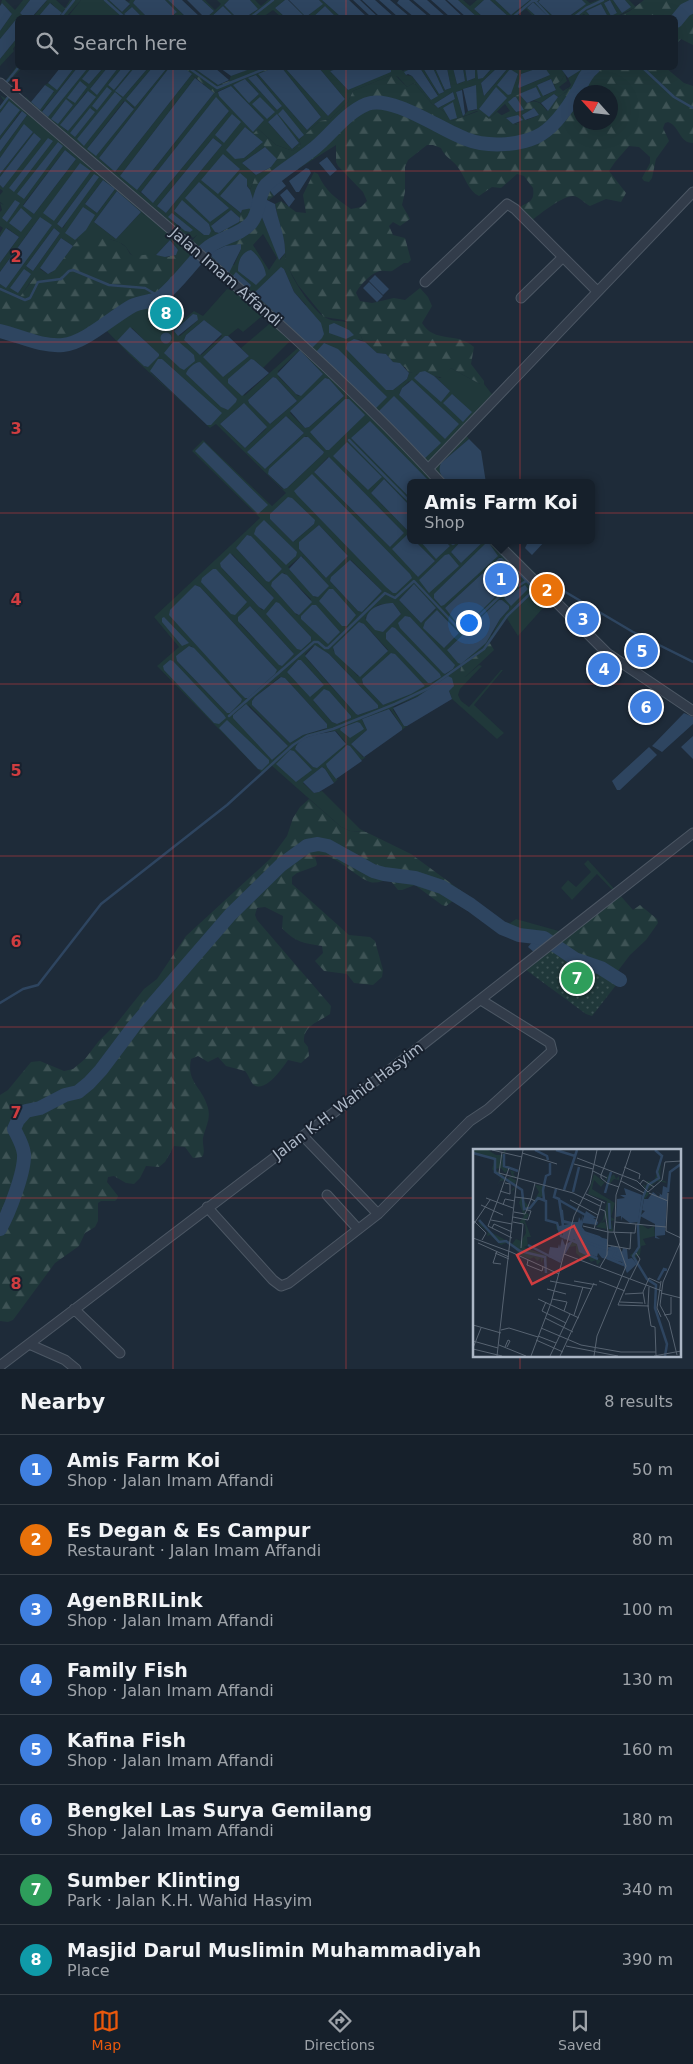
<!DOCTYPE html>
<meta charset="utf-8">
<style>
:root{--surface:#16202b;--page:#1f2833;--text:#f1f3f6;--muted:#9ea3a9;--line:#353e47;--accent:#ea580c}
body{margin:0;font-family:"DejaVu Sans",sans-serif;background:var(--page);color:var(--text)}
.compass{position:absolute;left:573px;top:85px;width:45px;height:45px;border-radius:50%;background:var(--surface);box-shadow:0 5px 20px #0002;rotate:297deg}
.you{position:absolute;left:468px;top:622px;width:18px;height:18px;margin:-12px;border:4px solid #fff;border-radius:50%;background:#1a73e8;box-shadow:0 0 0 8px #1a73e833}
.badge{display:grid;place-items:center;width:32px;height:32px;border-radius:50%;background:var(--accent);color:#fff;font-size:16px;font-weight:700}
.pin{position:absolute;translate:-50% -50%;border:2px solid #fff;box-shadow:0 1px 5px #0006}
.popup{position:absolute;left:407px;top:479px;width:188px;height:65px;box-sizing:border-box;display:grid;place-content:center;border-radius:8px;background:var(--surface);filter:drop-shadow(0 1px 4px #0005);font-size:16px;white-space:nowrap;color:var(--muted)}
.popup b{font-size:19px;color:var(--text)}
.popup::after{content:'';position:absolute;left:50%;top:100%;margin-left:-10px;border:10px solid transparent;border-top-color:var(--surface)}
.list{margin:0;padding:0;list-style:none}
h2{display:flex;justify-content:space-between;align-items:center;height:65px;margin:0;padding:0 20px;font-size:21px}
h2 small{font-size:16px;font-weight:400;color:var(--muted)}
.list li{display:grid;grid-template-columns:32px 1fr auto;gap:15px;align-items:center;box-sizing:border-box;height:70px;padding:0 20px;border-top:1px solid var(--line)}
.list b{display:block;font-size:19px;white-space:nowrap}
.list p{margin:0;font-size:16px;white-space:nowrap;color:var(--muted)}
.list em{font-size:16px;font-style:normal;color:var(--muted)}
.icon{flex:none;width:28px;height:28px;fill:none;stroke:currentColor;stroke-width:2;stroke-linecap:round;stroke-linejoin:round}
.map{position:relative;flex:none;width:693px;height:1369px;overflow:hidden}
.search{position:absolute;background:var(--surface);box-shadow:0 5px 20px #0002;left:15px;right:15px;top:15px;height:55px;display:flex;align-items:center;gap:12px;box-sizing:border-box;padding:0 18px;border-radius:8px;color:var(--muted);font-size:19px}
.sheet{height:625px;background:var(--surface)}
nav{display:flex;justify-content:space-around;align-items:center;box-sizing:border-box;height:70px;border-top:1px solid var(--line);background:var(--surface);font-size:14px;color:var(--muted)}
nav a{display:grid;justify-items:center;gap:2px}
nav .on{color:var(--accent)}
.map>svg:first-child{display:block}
.green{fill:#20383a;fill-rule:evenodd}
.forest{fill:url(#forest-firs);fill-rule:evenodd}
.park{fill:url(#park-dots)}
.water{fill:#2e4560}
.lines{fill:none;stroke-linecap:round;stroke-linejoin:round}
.stream{stroke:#2e4560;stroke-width:2.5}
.river{stroke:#2e4560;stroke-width:14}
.minor-casing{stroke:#4c5764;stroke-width:11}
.minor{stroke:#323c4a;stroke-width:9}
.grid{fill:none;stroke:#d03d40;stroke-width:1;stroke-opacity:0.55}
.labels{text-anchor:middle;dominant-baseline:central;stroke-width:4;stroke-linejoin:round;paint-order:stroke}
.street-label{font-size:15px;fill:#acb7c6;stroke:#18212e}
.inset-river{fill:none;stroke:#2e4560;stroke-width:2.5}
.inset-road{fill:none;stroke:#576371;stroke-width:1}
.view{fill:#d03d40;fill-opacity:0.15;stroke:#d03d40;stroke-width:2.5}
.inset-edge{fill:none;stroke:#acb7c6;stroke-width:2.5}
.grid-label{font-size:16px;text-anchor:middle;font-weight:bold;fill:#d03d40;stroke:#18212e;stroke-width:4;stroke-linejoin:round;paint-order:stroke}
</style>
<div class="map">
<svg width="693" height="1369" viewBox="0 0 693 1369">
<defs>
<pattern id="forest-firs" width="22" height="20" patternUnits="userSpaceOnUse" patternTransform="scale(1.25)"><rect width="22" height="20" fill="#20383a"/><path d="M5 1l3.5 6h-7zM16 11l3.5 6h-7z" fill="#3e5355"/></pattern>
<pattern id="park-dots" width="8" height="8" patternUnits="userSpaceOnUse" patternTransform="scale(1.25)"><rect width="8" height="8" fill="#20383a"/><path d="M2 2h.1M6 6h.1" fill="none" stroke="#3e5355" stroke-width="1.8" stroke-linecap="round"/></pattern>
</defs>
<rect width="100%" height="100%" fill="#1e2b39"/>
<path class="green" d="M2,0H5L15,10L23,0H30L20,13L24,17H18L0,39V31L12,14L2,3L0,6Z
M47,0H56L65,8L62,13L66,17H58L61,13L51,3L38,17L32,18Z
M81,0H109L122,12L130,5L125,0L129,2L130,0H135L133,3L147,17H142L132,7L124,14L128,17H122L119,15L117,18H67Z
M165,0H168L186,17L177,16L171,17L177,12Z
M202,0H205L215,10L221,4L217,0H229L224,5L236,17H234L223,6L211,17H207L214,11Z
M250,0H255L261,6L268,0H285L275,8L285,17H281L273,10L263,17L246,18L257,9Z
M288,0L307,17L322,3L319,0H322L341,17H336L325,6L313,17H305Z
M458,0H463L470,6L477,0H484L474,9L483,17H477Z
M490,0H495L511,15L530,0H540L538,2L554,17H549L533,2L527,8L537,17H534L526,9L515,17H509Z
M582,0H586L590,3L598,0H609L604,3L617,13L610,0H613L622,13L630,7L625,0H629L636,7L615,17H608L601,4L586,11L591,17H587L584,14L579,17L568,18L585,4Z
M17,38V43L13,49L14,51L0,66V59Z
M17,66L18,68H22L4,87L22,102L26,97L31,102L54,92L45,85L48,83L57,89L74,68H77L42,111L48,116L86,69L85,68H91L83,79L89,84L103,68H107L90,89L97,94L118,68H122L108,85L114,90L132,68H134L116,90L123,97L148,68H152L126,99L135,107L167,68H169L99,158L115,172L192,74L195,78L120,176L116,172L111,186L103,180L85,204L97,213L115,189L117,191L94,222L116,239L141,212L144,215L164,218L166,213L222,145L213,138L157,206L153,203L229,111L216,98L141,192L137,190L214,93L218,92L219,96L264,120L231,86L233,85L249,102L259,94L245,79L248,78L277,110L282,106L256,75L258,74L307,130L321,117L282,68H285L328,116L345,99L319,68H326L328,69L340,68L330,71L348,90L391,70L389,68L394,69L399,68L403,71L408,68H412L405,72L406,75L412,76L431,100L438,95L420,68H423L439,94L444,92L433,68H435L445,90L451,88L447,68H453L457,84L465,81L463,68H465L467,81L475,78V68H480L477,69L483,78L492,68H497L481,83L484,96L508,68H538L521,74L519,88L550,75L551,79L537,85L544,96L556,90L554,85L561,81L565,74L567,81L559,87L563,91L569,87L566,92L558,97L554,94L541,103L533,100L541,97L536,88L514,97L515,112L520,111L526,120L537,117L519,125L513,124L521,122L508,117L506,118L500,116L510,111L505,104L489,119L477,111L452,121L443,111L432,104L414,83L407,87L398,77L392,75L353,91L348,102L330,119L320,121L299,140L301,144L293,151L276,145L258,129L253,134L245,127L239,158H244L263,142L265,147L242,163L256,175L250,190L246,183L220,196L241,213L240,218L231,210L212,225L215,232L211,231L209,224L174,211L204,235H197L193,238L185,231L190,232L169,217L176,224L167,233L170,240L156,255C149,254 142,258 136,257C130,256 129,250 125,246C112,236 93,239 78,239L73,246L61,238L40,269L48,274C32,272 28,288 19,298L0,289V284L6,287L40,217L0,272V263L19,237L7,228L0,237V233L3,228L0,226V212L2,210L0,203L4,205L0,202V195L3,191L0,189V185L3,188L34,133L0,177V174L33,132L24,125L0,158V152L27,115L21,111L0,140V136L19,110L9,102L0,113V106L4,101L0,95L5,98L8,96L0,89V83L2,85ZM472,86L476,110L468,111L463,116L456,92ZM87,91L68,131H67L61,125ZM453,92L455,99L438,108L434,104ZM66,100L73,105L51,119ZM124,101L134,108L87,149ZM276,115L299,143L292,149L268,122ZM65,150L76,159L34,214L23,205ZM94,174L63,228H62L57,224ZM54,228L60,233L33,271L26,266Z
M263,220L280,260L285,253C285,270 309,306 323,316C338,327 353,312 363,341L358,339L393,390L407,379L409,373L419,370L425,371L416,375L450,391L434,376L440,378L451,368L480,384H484L495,398L466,435L469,439L441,463L440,472L447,483H431L423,475L351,438L411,499V507L384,479L371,493L409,532L411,530V537L408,534L417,577L435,561L414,540H419L436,558L450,546L444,540L453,542L462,540L451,552L461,563L485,540H499L512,550L547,585L537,587L551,599L518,636L506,617L488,644L461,666L460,671L465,677L479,665L482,666L460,689L458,695L461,701L469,707L501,670H503L474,705L504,733L497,739L452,699L449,691L453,687L448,677L417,697L394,706L393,710L404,726H407L402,730V727L390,709L362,719L367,730L351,744L363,757H366L336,779H338L334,783L325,769L322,767L303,783L314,793L322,791L360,829L366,832L350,831L341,827L271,765L262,773L157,666L179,647L154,617L260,518L192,451L203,440L272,506L286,493L216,424L210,428L129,354L101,325L139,302L157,299L162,296L165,301L154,310L152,314L169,330H171L194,311L203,316L227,289L234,291L242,290L197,250L210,253L212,257L234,265L241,249V244H246ZM263,234L277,258L269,270L253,245ZM284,269L294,292L306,305L267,304L261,298ZM267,312L275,319L241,348L249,356L203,357L225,336H228L238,328L243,332ZM193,314L198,320L180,336L174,331ZM204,320L222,336L201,355L184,340L186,335ZM132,328L158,354L159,356L146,367L117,341ZM294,337L302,344L244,396L254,360L263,368ZM300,350L323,374L298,396L279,377L278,371ZM162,359L207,425L151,373ZM200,362L237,399L225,409L186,374ZM273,377L276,378L297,401L270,424L249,403L248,400ZM327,378L344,396L309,427L305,428L290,413ZM409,381L445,439L399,395L402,388ZM242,405L266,429L245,448L220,424ZM286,416L304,433L265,469L248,452ZM306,436L324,452L323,454L287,488L283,489L268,474ZM328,457L404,533L390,547L314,472ZM270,519L314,524L293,542ZM319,525L348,556L326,578L299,549ZM249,535L282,569L266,581L236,548ZM232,554L274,598L262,610L221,567ZM301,556L303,557L316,598L288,567ZM500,557L521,581L502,593L496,595L464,628L445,608ZM351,560L382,591L362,612L358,611L330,581ZM284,573L311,599L297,615L271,586ZM195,585L200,587L277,670L169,613ZM412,586L436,609L421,623L399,600ZM501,599L509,609L500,619L492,635L447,650ZM393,603L401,614L383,632L365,618L378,605ZM250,606L294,654L281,666L240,624ZM437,610L459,633L445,647H443ZM408,616L454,665L453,669L445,674ZM364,624L388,650L358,676L333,650ZM191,646L242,699L227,713L177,661ZM313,646L329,654L378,705V708L358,715L356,714L308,660L305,654ZM392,653L425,686L383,705L362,682ZM298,660H301L324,685L287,672ZM280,677L285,678L327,724L326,729L303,735L290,743L252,705V701L255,697ZM313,700L351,718L337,724L332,722ZM248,704L288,746L272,760ZM336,731L346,743L313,767L295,749C300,735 323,732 336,731Z
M588,860L618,893L616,894L597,874L572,900L561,888L568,880L576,887L591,872L584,864Z
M516,919L566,933L553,943C537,935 519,937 502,928L501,926L503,922L510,923Z"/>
<path class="forest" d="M70,0H81L66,17L62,13Z
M644,0H693V45L681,39L676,44V18H615L630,11Z
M184,68H194L218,85L229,81L231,76L253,68H273L214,93Z
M545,68H566L562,70L565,74L561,81L554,85Z
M583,68H666L684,83L693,86V143C679,143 680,126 668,122L665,123L663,128L669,141L656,159L652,178L649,182L644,181L642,178L650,163V157L639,147L629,146L615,162L609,171L626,193L621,202L606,199L590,206C585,204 579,196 573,196C562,196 540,214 531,221L519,208C528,201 535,203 533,188L524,176L517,174L501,188L492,187L479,196C468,191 465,176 457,166C452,160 444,156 441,148L433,145H427L408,160L405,167V192L402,205L410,219L400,226L393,222L389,226L393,235L405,238L411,260L408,263H404L392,271C388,272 384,270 380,271C371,273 359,286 356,293L360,301L372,303L394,298L405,300L420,288L428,297L432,306L422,323C435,344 456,331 474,347L471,364L484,381V384H480L451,368L443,377C428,378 428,367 409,373L405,367L393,362L386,354L377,353L363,341L361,336L350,324L344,320L324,317L298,285L286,264L284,240L281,232L275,204L281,201L296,212L306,213L303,195L314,172L318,174C325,191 337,199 351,209L361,207L367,201L363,192L338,166L336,162V145L268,188L274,196L269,200L265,199L261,215L263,220L261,228L253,239L246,244L225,246L210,253L197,251V260L162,296L157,299L139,302L76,341L63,345L39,344L0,331V289L19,298L37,274L51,273L81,236L92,234L119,242L126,247L130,254L134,256L153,254L169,257L178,250L167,235C167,230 172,225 176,224L188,233L184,239L189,244L197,235H207L211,231L219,233L239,222L242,210L255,206L250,190L256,175L271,167L276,159L253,134L258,129L276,145L293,151L301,144L299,140L320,121L330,119L348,102L353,91L394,74L407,87L414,83L432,104L443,111L452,121L479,111L489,119L497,112L516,125L539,115L534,108L522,115L520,111L523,110L514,97L519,94L527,103C537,99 541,103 547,111L558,97L566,92L571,85L568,78ZM580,92H610V122H580Z
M115,172L166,213L164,218L156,225L111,186Z
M490,643L494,650L465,677L460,675L461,666Z
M309,799L341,827L350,831L366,832L411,854L464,893L446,906L442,905L415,885L402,890H398L390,880C383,880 377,884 370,882C356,878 330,848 315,857L317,864L316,866L297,873L292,877V884L349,935L370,937L375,941L383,970L382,977L373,985L354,983L347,974L324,971L315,961L323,953L322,946C304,943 296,943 282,928L283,916L265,907L257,908L255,915L257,920L331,1006L330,1014C318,1022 303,1026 304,1042L308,1047L309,1056L301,1063L288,1060C283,1067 266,1093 254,1085C250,1082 249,1075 245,1071L226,1066L218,1057L208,1062L198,1056L191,1059C186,1083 203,1087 208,1108C211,1119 205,1128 203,1138C202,1145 206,1151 202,1157L193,1158L185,1147L174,1146L165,1162L159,1167L146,1166L140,1178L134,1184L126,1183L114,1176L108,1177L107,1182L118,1196L117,1199L115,1201H101L98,1203V1221L95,1227L85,1233L79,1246L55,1263L13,1320L8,1322L0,1321V1095L8,1090L31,1062L40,1061L64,1071L73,1069L85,1059L98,1042L117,1023L144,989L157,979L186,936L270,859L287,836L293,818L300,807Z
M618,893L633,910L640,905L657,919L658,923L646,940L630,955L614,976L575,959L553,943Z"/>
<path class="park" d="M553,943L575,959L601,968L620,980L592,1016L586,1014L522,967Z"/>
<path class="water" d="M30,0H47L32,17H24L20,13Z
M109,0H125L130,4L122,12Z
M135,0H165L177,12L171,17H147L133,3Z
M168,0H182L200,17H186Z
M187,0H202L214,11L207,17H204Z
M229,0H250L258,9L246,17H236L224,5Z
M285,0H288L305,17H285L275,8Z
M289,0H319L323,4L306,17Z
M322,0H349L367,17H341Z
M353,0H360L378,17H371Z
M362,0H375L394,17H380Z
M379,0H390L410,17H398Z
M399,0H409L429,17H414L397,3Z
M413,0H427L446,17H433Z
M431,0H445L463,17H450Z
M447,0H458L477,17H466Z
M484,0H490L509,17H483L474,9Z
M495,0H530L511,15Z
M540,0H582L586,4L568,17H554L538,2Z
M610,0L617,13L611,16L604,3Z
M613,0H625L631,7L622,13Z
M533,2L549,17H537L527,8Z
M2,3L12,14L0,31V6Z
M50,3L62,13L58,17H38Z
M601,4L608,17H591L586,11Z
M223,6L234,17H211Z
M325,6L336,17H313Z
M132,7L142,17H128L124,14Z
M18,17L17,38L0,59V39Z
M60,68H74L57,90L48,83Z
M77,68L87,69L48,117L42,112Z
M91,68H103L89,84L82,79Z
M107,68H118L97,95L90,89Z
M122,68H132L114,90L108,85Z
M134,68H148L123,97L115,91Z
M152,68H167L135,107L126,99Z
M169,68H184L192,74L115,172L99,158Z
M194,68H215L229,80L218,85Z
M220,68H253L231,76Z
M273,68H282L321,117L307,130L258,74Z
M285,68H319L345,99L328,116Z
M340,68H389L391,70V72L348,90L330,71Z
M412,68H420L438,96L431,100L412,76L408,74L406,75L404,72Z
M423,68H433L444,92L439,94Z
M435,68H447L451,88L445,90Z
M453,68H463L465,81L457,84Z
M465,68H475V78L467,81Z
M480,68H492L483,78L478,79L477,69Z
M497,68H508L484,96L481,83Z
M538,68H545L550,75L519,88L518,87L521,74Z
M566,68H584L568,78L562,70Z
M510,69L518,74L511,94L508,95L497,85Z
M256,75L282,106L277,110L248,78Z
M195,78L214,93L137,190L120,176Z
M245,79L259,94L249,103L233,85Z
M551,79L556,90L543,96L537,85Z
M80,81L87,87L75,103L67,98Z
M45,85L54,91L40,110L31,102Z
M476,85L477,109L468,111L463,89Z
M231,86L264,120L253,132L219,96L218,92Z
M107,87L112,91L97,110L92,106Z
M496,87L507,98L489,117L479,109Z
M536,87L541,97L527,103L519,94Z
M462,90L465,114L463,116L456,92Z
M88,91L96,97L68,131L60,125Z
M115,92L122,98L84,146L77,139Z
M453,92L455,99L438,108L434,104Z
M554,94L558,97L548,111L541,103Z
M216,97L229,111L153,203L141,192Z
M260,97L275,112L267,119L252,104Z
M514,97H516L524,110L516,112L508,102Z
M66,99L73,105L58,124L51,119Z
M9,101L20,110L0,136V113Z
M125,101L134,109L96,156L87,149Z
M453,102L457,118L450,120L443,108Z
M90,108L95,112L75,137L70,133Z
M534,108L539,115L525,120L522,115Z
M283,109L304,135L299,139L278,114Z
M22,111L27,115L0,152V140Z
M232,114L241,122L224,143L215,135Z
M277,114L299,143L292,149L268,122Z
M518,115L523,120L513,124L506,118Z
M24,124L33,132L0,174V158Z
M245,127L263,142L244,158L235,159L226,150Z
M34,133L41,139L3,188L0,185V177Z
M48,138L53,141L14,192L9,188Z
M213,138L222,145L166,213L157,206Z
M58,142L63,146L24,199L17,194Z
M265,147L277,159L271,167L256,175L242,163Z
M65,150L76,159L34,214L23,206Z
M223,154L240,169L218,194L201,180Z
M327,157L337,170L330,176L319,163Z
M80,163L91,171L54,221L43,213Z
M306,168L309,169L311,173L299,192H296L289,181Z
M240,173L247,179V186L250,190L255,205L252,208L242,210L241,213L220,196Z
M94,174L99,177L62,228L57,224Z
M103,180L115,189L97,213L85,204Z
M281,180L286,186L274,196L268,188Z
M199,182L229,208L210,222L185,198Z
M287,189L295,199L289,207L280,195Z
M117,191L141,212L116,239L94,222Z
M265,199L275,204C277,218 285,235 285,250V253L279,260L261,215V209Z
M15,200L20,203L7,222L2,218Z
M182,200L209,224L211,231L209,235H204L174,211Z
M83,207L95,215L86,230L75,240L65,233Z
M21,208L32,218L21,232L9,223Z
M231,210L240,218L239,222L219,233L215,232L211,226Z
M172,213L193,230L190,232L185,231L168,217Z
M40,217L52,225L6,288L0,284V272Z
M6,228L19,237L0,263V237Z
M54,228L60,233L33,271L26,266Z
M61,238L73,246L55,270L48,274L40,268Z
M170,240L178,250L176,255L165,257L156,255Z
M241,244V249L229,273L212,257L210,253L225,246Z
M251,250C258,255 265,266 266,275L256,285L238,271C238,262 241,252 251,250Z
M281,267L284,269L294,292L321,323L324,334L322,338L312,348L254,293Z
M24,269L31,274L18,293L10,288Z
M236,272L251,285L249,290L232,277Z
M375,275L389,289L383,295L369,281Z
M369,282L383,296L377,302L363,288Z
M193,314L197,315L198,320L178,336L174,331Z
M204,320L222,334L200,355L184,340L186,335Z
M334,323L349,330L354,335L346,339L329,333V325Z
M130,327L159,354V356L148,367L144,366L117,341Z
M160.5 338a5.5 5.5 0 1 1 11 0a5.5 5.5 0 1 1-11 0Z
M225,336H228L249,356L223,377L203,357Z
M354,339L365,342L377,353L386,354L393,362L400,363L409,373L407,379L393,390H386L346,349L347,343Z
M173,342H179L194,355L195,361L184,370L180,368L164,353Z
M324,343L338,349L387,397L374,410L316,352Z
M300,350L323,374L301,396L296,394L277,374Z
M158,359H162L222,413L211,425H207L150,371Z
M251,359L254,360L269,373L242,396L228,383V379Z
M200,362L237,399L236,402L228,410L221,407L186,374C187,369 195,362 200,362Z
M425,371L434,376L450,391L441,402L414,378L420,372Z
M273,377L276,378L297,401L270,424L249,403L248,400Z
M325,378L329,379L344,396L309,427L305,428L290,411Z
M412,380L459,424L445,439L399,395L402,388Z
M452,394L472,412L463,422L443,403Z
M394,396L441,443L423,460L377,413Z
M345,399H349L365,415L329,450H326L310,432Z
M244,403L267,427L245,448L220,424Z
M286,416L304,433L265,469L247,452Z
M370,421L431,483H411V499L351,438Z
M304,437H308L324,452L323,454L287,488L284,489L268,474L269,469Z
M469,439L481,451L486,483H447C442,476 437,472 441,463Z
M204,442L268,505L258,514L195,451Z
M347,442L382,477L368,490L333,456Z
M329,457L404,533L390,547L314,472Z
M312,474L410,574L412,578L396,593H393L386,587L297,495L294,491Z
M384,479L411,507V530L409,532L371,493Z
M288,497L292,498L315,520L314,524L293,542L270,519V514Z
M264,520L297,552L296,556L286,565L254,534L256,528Z
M319,525L348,556L326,578L299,549V542Z
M408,534L411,540H414L435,561L418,577L392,549Z
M247,535L251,536L282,569L269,582L266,581L236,548Z
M419,540H444L450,546L436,559Z
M462,540H485L461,563L451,552Z
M529,540H546L532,555L525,548Z
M486,543H489L498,556L444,605L441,606L434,598V594Z
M230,553L274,598L264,610L259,607L221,567L220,563Z
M449,554L459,566L429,593L419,580L445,555Z
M301,556L329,586L318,597L313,596L289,569Z
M499,558H502L509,565L489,582L496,596L467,625L462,628L460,627L445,608Z
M350,560L382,591L362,612L358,611L330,581L331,577Z
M213,569H216L247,602L235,615L231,614L201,582L202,578Z
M282,573L287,575L312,602L299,615L295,613L271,586L272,582Z
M513,573L521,580L520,582L500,593L499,590L509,580V577Z
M414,584L436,608L421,623L399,600Z
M195,585L200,587L277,670L275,674L248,698H245L239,692L169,615L170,610Z
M525,585L528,589L511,606L504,598Z
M329,589H333L356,615L347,626H342L319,601Z
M499,600H502L509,606V609L500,619L486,643L461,664L458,663L447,650Z
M276,602L279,603L311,637V641L301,650L297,649L266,614Z
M393,603L401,614L383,632L375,630L366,620C367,608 382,603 393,603Z
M312,605H316L340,632L328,644L301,619V616Z
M250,606L294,654L282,666L279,665L238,621V617Z
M437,610L459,633L444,648L423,628L425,622Z
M405,616L410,617L455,665L453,669L445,674L443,673L400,628L398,623Z
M164,617L189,643L182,646L162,622V618Z
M359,622L364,624L388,651L360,677L335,654L333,647Z
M392,627L395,628L440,674L441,677L431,683H428L386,639V633Z
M315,645L329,654L378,705V708L358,715L356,714L305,656Z
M189,646L194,648L242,699L241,702L230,713H227L177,661L176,656Z
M391,653L395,654L425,686L411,694L383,705L363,684L362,679Z
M170,660L173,661L224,715L226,718L219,724L214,723L164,670L163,666Z
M298,660H301L324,685L310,697L287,672Z
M448,676L452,678L454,686L449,691L452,699L407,726H404L393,708L417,697Z
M281,677L285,678L327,724V728L303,735L290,743L252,705V701L255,697Z
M324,689L329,691L351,716V718L337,724L332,722L313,700Z
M246,704L288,746L272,760L233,718V715Z
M389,709L402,727V730L364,757L351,744L367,730L362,719Z
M684,713L693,717V724L662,752L652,746Z
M227,720L269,760V763L262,770L258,769L219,728Z
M357,722L360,723L364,729L350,738L340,730L341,728Z
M335,731L346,744L317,768L313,767L295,749C300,734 322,734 335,731Z
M693,736V759L681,747Z
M347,745L350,746L362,761L336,779L327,767L326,764Z
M649,747L657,755L620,790H617L612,781Z
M290,750L294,751L312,770L296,782L276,764Z
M322,767L325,769L334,783L319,792L314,793L303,782Z
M542,940L548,943L535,953L528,947L533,941Z"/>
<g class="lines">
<path class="stream" d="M105,0L125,18
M536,2L551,18
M60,18L74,0
M250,18L273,0
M512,18L532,1L537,0
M573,18L586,8L603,0
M189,68L217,88L267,68
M643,68L674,97L693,108
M5,84L18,68
M0,108L9,96L8,94
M0,289L25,300L30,298L38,282L61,279L69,271L73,270L109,285L145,288L160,297
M349,440L411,503
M448,540L453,544L459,540
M489,540L534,589
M542,586L550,585L557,587L633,632L693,662
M229,716L314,642H318L325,648H328L385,593L395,598L414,581L462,632L498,598L526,581
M0,1003L23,989L38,985L101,904L227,805L293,745L307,736L333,729L395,704L429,688L484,649L507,616L537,587"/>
<path class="river" d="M676,21L685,10L693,6
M0,331C21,336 41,347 63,345C85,343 112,317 132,306C141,301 154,302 161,297C178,283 190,265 205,250C218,237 238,237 251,223C261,211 257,196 266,185C280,172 297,162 312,150C330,136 345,113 367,104C393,95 441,130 466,139C486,147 516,146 536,137C554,129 569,106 579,89C583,81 586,73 593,68
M0,1229C9,1213 25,1172 24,1154C23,1145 18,1137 14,1129L18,1120L26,1111L40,1108L65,1095L78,1092L89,1083L101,1070L134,1026L230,915L281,865L307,846L318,844L328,846L373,871L384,874L415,878L442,887L471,905L502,928L519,935L544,938L575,959L601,968L620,980"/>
<defs>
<path id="minor" d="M0,83C149,214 307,336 441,483
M425,282L507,204L515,209L597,291
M521,298L563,257
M428,469L693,192
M494,540L607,653L693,711
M303,1136L378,1214
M327,1195L358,1229
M207,1207L273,1280L281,1286L289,1283L378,1214L470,1121L488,1109L552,1051L550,1043L481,1000
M74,1309L120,1353
M29,1344L65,1360L76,1369
M0,1366L412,1053L693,833"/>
</defs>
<use href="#minor" class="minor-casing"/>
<use href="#minor" class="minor"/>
</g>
<path class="grid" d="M173,0V18M346,0V18M520,0V18M173,68V1369M346,68V1369M520,68V1150M0,171H693M0,342H693M0,513H693M0,684H693M0,856H693M0,1027H693M0,1198H474M679,1198H693M520,1355V1369"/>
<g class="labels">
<g class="street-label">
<text transform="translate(226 277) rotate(41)">Jalan Imam Affandi</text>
<text transform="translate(348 1101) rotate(-37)">Jalan K.H. Wahid Hasyim</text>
</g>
</g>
<g transform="translate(473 1149)">
<rect width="208" height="208" fill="#1e2b39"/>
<path d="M0,1H15L23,6H30L31,1H33L29,10L35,21L32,24L28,19L22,20L34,30L39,27L37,21L42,23L40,25L43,28L38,29L43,31L41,41L38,42L42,37L36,31L27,32L24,37L28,29L19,20L22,10L0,4ZM188,12L187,31L192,32L194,34L184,32L174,41L176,45L169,53L171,56L166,74L175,80L181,77L182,87L170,90L173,96L168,97L167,106L163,107L165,116L157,106L166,100L165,74L159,72L165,73L170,58L168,54L172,40L170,35L173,37L174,32L181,33ZM137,23L138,25L136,29L141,25L143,30L146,27V31L141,30L133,39L135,29L128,38L121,31L119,40L142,54L138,68L142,71L138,72L140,82H136L133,69L128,74L132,73L134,80L123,78L130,71L134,52L115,45L121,25L131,33ZM62,36L71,37L70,46L58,59L51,62L56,66L52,72L58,88H54L55,96L51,98L74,107V115L71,108L68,114V109L64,112L61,108L57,110L46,106L39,95L43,90L48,92L53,84L52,75L46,74L51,67L46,54L48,48L57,59L66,43ZM7,70L16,82L36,93L28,96L17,86L14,87L15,83L6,75ZM84,74V80L106,95L107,101L128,112L124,116L123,111L118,113L113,106L110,111L103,104V97L96,98L95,105V97L98,92L88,87L83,79Z" fill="#20383a"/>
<path d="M190,37L195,39L194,51L192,86L183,87L187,90L182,89V75L167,67L172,62L169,61L171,50H175L180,43L186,48L187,45L181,41L189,46ZM151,39L169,46L165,73L157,74L149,68L148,72V67L143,68L144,50L152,49L147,46H153ZM87,60L90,61L91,71L99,73H105L106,68L108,72L110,66L109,73L113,62L124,69H119L125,73L124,76L110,74L109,78L114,85L134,90V103L138,97L145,98L149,103L150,99L154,100L155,110L159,109L164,115L154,124L149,113L129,109L125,104L124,108L108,102L101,90L88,112L75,108L77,98L85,99L86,95L87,99L89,89L92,96L98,92L84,80L86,77L96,75L90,74Z" fill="#2e4560"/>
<path class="inset-river" d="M62,1L74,7L75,11M83,1L102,7M182,1L189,7L184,23L186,29L175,36L170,48L165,77L166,98L160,107L174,130L183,136L182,159L194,195L192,207M0,4L22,10V23L49,41L51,60L57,59L65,49L73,52V71L84,74L88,87L105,94L107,102L125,110M31,5V17L45,22M83,40L81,48L86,50L92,90M91,41L104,1M100,43L106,18M195,43L197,23L208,15M132,44L138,23M71,51L70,41L73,27L77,25V14M86,51L123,72M136,54L137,80M6,71L26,93L33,92L47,102L72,108L73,124M98,79L126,88L134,95M103,81L102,88L110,100L117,102M102,86L118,95M116,94L133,100M55,96L88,113M135,99L143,102L141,107L150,111M134,109L151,116M185,131L191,120L194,121"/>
<path class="inset-road" d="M19,1L49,8M29,3L26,24L100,44L127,57M49,4L84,15M104,9L164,32L175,43L189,31L192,13L208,12M101,15L120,20M151,18L167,25L166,30M120,22L134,29M128,26L138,1M128,26V29L134,34L146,38M148,32L171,44M167,35L170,31L181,38M27,42L37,45V35L32,34M176,44L195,52M195,44L193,82L208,89M113,45L132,54M42,48L58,50L62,34M13,49L40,59M97,51L125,66M24,53L15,77L39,89M24,53L36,19M8,56L30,66M30,56L32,50L42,52M127,60L132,62L135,83M41,63L52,65L58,50L62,52M40,68L55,71L58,62L54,61M0,71L13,84L9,91M18,71L39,75M40,73L50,75L48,99M142,73L193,78M0,76L17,51M110,77L135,83L162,84L163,75M19,79L21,75L39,83M121,80L129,52M0,89L38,103M5,94L36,108M134,96L157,100L158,83M24,102L20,114L28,115M38,103L86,125M22,104L36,110M91,105L189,142M55,111L54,116L69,122L70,118M127,118L134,106L135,83M156,130L145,156L176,157M157,130L167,110L163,104M77,132L119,140M101,132L124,136M126,132L152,142M188,132L184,159L188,168M176,138L175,157L178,177L182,178L183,206M74,140L93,145M188,144L208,149M152,145L170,144M65,150L106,169M79,150L94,153L91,162M73,153L69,162L93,174M147,153L170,154M172,155L170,143L176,129L187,134M101,166L110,138M191,166L198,165V148M72,169L100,183M0,176L28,184M68,179L108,196L148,203H183M28,181L36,179L65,188M65,187L83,194M63,191L90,203M0,192L25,199M26,196L53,207M93,197L145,207M32,198L35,191L37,192L34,198M0,199L8,179M0,200L29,207M204,206L196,173L187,156L190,133L208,92M24,207L43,38L50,1M58,207L78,154L101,67L117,35L124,1M77,207L97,165M87,207L121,134M121,207L124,187L153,117L141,83L142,72L143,46L158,1M181,207L208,202"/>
<path class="view" d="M101,77L116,106L59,135L44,106Z"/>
<rect width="208" height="208" class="inset-edge"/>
</g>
<g class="grid-label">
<text x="16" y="91">1</text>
<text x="16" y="262">2</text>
<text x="16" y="434">3</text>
<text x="16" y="605">4</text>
<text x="16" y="776">5</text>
<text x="16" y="947">6</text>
<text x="16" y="1118">7</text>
<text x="16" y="1289">8</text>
</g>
</svg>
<svg class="compass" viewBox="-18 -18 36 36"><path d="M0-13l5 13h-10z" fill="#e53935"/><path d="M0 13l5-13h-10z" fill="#9ea3a9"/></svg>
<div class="you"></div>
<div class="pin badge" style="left:501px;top:579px;background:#3f7fe0">1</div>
<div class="popup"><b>Amis Farm Koi</b>Shop</div>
<div class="pin badge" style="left:547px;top:590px;background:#e8710a">2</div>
<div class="pin badge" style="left:583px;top:619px;background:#3f7fe0">3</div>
<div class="pin badge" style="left:604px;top:669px;background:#3f7fe0">4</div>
<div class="pin badge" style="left:642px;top:651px;background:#3f7fe0">5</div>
<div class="pin badge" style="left:646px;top:707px;background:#3f7fe0">6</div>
<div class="pin badge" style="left:577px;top:978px;background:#2e9e5b">7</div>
<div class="pin badge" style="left:166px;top:313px;background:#0f9aa8">8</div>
<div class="search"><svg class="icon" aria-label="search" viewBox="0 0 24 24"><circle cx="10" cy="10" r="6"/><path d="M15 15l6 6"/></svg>Search here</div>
</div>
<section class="sheet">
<h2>Nearby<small>8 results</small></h2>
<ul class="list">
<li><span class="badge" style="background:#3f7fe0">1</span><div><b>Amis Farm Koi</b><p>Shop · Jalan Imam Affandi</p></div><em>50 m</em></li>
<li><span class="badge" style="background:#e8710a">2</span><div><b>Es Degan &amp; Es Campur</b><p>Restaurant · Jalan Imam Affandi</p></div><em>80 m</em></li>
<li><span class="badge" style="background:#3f7fe0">3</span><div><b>AgenBRILink</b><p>Shop · Jalan Imam Affandi</p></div><em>100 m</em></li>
<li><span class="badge" style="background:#3f7fe0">4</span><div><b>Family Fish</b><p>Shop · Jalan Imam Affandi</p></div><em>130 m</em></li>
<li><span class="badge" style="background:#3f7fe0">5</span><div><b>Kafina Fish</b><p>Shop · Jalan Imam Affandi</p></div><em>160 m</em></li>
<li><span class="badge" style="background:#3f7fe0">6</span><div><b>Bengkel Las Surya Gemilang</b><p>Shop · Jalan Imam Affandi</p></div><em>180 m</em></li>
<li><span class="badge" style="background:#2e9e5b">7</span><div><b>Sumber Klinting</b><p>Park · Jalan K.H. Wahid Hasyim</p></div><em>340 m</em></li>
<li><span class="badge" style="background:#0f9aa8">8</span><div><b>Masjid Darul Muslimin Muhammadiyah</b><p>Place</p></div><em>390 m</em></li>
</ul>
</section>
<nav>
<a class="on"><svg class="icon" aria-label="map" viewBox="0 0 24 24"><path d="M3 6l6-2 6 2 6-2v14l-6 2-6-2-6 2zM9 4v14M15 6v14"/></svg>Map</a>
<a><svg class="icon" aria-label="directions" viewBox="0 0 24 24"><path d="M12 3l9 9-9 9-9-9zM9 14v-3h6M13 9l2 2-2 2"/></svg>Directions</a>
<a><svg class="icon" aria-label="saved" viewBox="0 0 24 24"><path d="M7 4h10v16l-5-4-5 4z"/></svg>Saved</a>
</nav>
